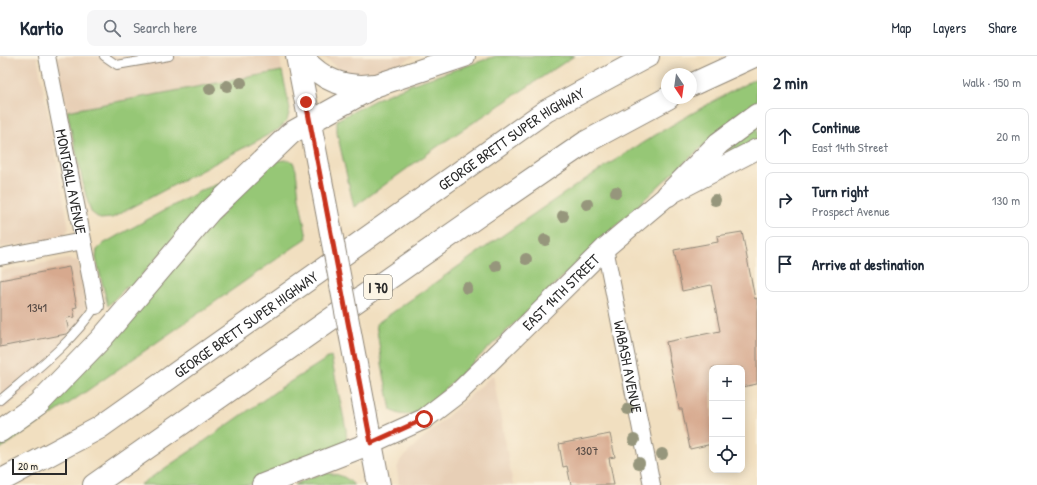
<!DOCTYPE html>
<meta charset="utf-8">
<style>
:root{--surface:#fff;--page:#f6f6f7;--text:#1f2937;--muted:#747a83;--line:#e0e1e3}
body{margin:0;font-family:"Patrick Hand",sans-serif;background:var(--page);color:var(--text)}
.controls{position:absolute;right:12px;bottom:12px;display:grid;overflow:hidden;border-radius:8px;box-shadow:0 2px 10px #0003}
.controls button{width:36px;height:36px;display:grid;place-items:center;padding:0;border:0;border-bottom:1px solid var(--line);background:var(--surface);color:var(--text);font:20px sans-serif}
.compass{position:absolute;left:661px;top:12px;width:36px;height:36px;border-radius:50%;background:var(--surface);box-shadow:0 2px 10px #0003;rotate:167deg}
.scale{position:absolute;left:12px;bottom:10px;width:55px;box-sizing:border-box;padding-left:4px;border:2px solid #2b2b2b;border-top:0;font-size:11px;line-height:14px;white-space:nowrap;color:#2b2b2b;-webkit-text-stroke:3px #fcf5e5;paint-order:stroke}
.stop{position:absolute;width:12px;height:12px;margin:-9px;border:3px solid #c8321e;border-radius:50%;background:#fff}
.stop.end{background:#c8321e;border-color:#fff;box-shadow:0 1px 4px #0008}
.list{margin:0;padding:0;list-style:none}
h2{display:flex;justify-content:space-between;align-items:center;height:52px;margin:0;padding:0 16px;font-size:17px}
h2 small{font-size:13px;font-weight:400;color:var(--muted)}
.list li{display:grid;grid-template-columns:26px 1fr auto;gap:12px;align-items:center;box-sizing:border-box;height:56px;margin:0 8px 8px;padding:0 8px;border:1px solid var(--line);border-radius:8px}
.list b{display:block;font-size:15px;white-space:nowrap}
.list p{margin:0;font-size:13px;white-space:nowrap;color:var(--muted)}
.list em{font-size:13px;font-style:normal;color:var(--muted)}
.icon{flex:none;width:22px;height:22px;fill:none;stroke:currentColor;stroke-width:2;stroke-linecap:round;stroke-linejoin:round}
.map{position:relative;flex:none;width:757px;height:429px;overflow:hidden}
header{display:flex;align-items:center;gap:24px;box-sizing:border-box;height:56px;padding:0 20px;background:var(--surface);border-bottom:1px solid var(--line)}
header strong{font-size:19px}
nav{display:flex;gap:22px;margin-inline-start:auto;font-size:14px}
.search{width:280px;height:36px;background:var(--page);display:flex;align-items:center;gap:10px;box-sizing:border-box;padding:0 14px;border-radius:8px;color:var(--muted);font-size:15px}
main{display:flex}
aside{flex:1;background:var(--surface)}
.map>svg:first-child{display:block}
.built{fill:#e7cfb6}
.green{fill:#96c776;stroke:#607950}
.building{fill:#d7a98e}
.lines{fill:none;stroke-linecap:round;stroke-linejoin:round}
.service-casing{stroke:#8e8576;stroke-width:10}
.minor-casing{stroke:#8e8576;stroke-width:18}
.tertiary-casing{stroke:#8e8576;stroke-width:22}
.secondary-casing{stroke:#8e8576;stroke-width:24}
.motorway-casing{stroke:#8e8576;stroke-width:24}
.service{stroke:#fff;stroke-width:8}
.minor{stroke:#fff;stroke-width:16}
.tertiary{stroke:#fff;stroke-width:20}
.secondary{stroke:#fff;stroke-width:22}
.motorway{stroke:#fff;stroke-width:22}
.secondary-bridge-casing{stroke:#8e8576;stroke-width:24;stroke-linecap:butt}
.secondary-bridge{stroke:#fff;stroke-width:22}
.tree{fill:#96967b}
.route{stroke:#c8321e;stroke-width:5}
.labels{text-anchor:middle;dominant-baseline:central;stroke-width:3.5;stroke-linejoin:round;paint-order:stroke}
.number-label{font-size:13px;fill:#564a44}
.shield{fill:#fcf5e5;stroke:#6a6863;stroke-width:1}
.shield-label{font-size:14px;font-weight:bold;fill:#2b2b2b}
.street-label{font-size:15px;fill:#2b2b2b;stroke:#fcf5e5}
</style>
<header>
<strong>Kartio</strong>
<div class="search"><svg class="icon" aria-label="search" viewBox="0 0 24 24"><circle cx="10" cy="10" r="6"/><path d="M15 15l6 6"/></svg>Search here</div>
<nav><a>Map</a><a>Layers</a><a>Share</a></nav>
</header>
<main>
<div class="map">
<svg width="757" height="429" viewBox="0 0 757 429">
<rect width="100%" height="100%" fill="#fcf5e5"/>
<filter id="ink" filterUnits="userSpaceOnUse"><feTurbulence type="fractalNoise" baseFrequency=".025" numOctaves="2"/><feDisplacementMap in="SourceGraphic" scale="8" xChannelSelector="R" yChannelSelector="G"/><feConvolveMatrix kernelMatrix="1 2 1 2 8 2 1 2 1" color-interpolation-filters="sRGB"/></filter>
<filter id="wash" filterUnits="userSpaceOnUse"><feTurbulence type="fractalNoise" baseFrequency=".012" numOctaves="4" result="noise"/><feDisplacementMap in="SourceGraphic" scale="16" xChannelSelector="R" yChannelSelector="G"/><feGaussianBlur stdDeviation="0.9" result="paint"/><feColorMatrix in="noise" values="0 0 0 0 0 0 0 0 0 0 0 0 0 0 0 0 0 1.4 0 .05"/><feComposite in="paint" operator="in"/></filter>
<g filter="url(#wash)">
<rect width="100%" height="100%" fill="#f1dfc0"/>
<path class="built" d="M0,0H37L69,172L64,180L53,183L0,192Z
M57,0H280L282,15L67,55Z
M324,0H414L391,13L370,20L356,21L337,12Z
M68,203L78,205L81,215L88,272L39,324L0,356V215Z
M493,319L513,429H399L397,413L398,409L401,403Z"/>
<path class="green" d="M496,0H574L441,88L354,151L337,77V64L379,42L412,28Z
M282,15L290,53L287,65L279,73L112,162L100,163L91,156L86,140L67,55Z
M757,22V48L711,83L664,125L584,200L515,267L427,350C415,358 405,363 391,354L383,314L376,268C500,182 622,91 757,22Z
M757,68V85L705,115Z
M287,104L293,106L296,114L299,141L307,182L71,346L0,393V386L11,377L191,191L272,105Z
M218,128L220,130L133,229L127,230L108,250L96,202L97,194L103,188L117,180L202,134Z
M331,300L346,373L347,389L323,399L248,429H140L189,396L282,331Z
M326,417C339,419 344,419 354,429H294L314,420Z"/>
<g id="blocks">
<path class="building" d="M742,176L755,243L757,242V328L742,331V312H712V388L690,393L682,353H679L666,286L720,275L711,229L682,235L674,194L718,186L717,180Z
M69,211L77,251L73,252L75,261L66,262L69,276L66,278L0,291V224Z
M610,378L615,401L609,402L614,429H571L567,410L563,411L559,388Z"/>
</g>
</g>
<g filter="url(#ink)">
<use href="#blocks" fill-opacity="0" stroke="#8e8576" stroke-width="1"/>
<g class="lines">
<defs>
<path id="service" d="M104,0L117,9L169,0
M0,344C34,315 71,288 96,250"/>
<g id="minor">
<path id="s1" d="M47,0L96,250"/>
<path id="s2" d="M605,192L652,429"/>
<path d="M0,201L83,185"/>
</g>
<g id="tertiary">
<path id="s3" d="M371,387L424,363L458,337L605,192L668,139L757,93"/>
</g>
<path id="secondary" d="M297,0L320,119
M360,329L379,429"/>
<g id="motorway">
<path d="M301,0C322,24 343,33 375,29"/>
<path d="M691,29L754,0"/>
<path d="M668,139L719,87L757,59"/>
<path d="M0,375L38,348L101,283L210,155L291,77L377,29L464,0"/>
<path id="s4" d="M0,425L99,372L546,55L648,0"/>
<path d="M94,429L478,160L586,86L668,42"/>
<path d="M263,429L371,387"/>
</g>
</defs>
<use href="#service" class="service-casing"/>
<use href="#minor" class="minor-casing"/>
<use href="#tertiary" class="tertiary-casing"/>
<use href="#secondary" class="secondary-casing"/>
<use href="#motorway" class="motorway-casing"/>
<use href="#service" class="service"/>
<use href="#minor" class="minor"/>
<use href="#tertiary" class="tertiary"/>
<use href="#secondary" class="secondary"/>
<use href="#motorway" class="motorway"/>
<defs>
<path id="secondary-bridge" d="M320,119L360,329"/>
</defs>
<use href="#secondary-bridge" class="secondary-bridge-casing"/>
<use href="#secondary-bridge" class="secondary-bridge"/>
</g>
<g class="tree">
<circle cx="241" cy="27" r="6"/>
<circle cx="227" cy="30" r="6"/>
<circle cx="210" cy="33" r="6"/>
<circle cx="616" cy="136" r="6"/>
<circle cx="715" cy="144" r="6"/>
<circle cx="587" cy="148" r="6"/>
<circle cx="563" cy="160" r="6"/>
<circle cx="545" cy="184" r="6"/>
<circle cx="526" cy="203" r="6"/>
<circle cx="496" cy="210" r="6"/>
<circle cx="467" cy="232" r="6"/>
<circle cx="628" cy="353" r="6"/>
<circle cx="634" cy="384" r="6"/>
<circle cx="662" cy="398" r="6"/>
<circle cx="639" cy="407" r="6"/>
</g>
</g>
<g class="lines" filter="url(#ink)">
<path class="route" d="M306,46L371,387L424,363"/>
</g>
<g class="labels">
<g class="number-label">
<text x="37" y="251">1341</text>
<text x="587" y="394">1307</text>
</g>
<rect class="shield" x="364" y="219" width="28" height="24" rx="3"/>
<g class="shield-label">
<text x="378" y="231">I 70</text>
</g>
<g class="street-label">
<text stroke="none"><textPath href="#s4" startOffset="616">GEORGE BRETT SUPER HIGHWAY</textPath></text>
<text stroke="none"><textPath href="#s1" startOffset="128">MONTGALL AVENUE</textPath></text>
<text stroke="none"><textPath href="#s3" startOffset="245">EAST 14TH STREET</textPath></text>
<text stroke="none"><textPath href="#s4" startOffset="292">GEORGE BRETT SUPER HIGHWAY</textPath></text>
<text stroke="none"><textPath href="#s2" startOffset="121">WABASH AVENUE</textPath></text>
</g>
</g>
</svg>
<div class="controls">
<button>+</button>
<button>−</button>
<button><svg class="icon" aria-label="locate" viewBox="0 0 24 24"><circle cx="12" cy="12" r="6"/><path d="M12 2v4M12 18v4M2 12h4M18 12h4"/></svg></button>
</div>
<svg class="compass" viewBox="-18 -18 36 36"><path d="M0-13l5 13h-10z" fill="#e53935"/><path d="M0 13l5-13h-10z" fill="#747a83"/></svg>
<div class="scale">20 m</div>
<div class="stop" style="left:424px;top:363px"></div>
<div class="stop end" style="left:306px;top:46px"></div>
</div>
<aside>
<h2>2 min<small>Walk · 150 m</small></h2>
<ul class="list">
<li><svg class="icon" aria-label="ahead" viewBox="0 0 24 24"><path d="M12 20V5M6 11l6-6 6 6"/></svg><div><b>Continue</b><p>East 14th Street</p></div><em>20 m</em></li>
<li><svg class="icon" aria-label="right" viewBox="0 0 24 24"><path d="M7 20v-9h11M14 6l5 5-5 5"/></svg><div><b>Turn right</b><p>Prospect Avenue</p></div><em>130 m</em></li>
<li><svg class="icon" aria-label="arrive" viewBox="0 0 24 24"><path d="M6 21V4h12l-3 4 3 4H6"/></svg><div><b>Arrive at destination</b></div></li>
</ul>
</aside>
</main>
